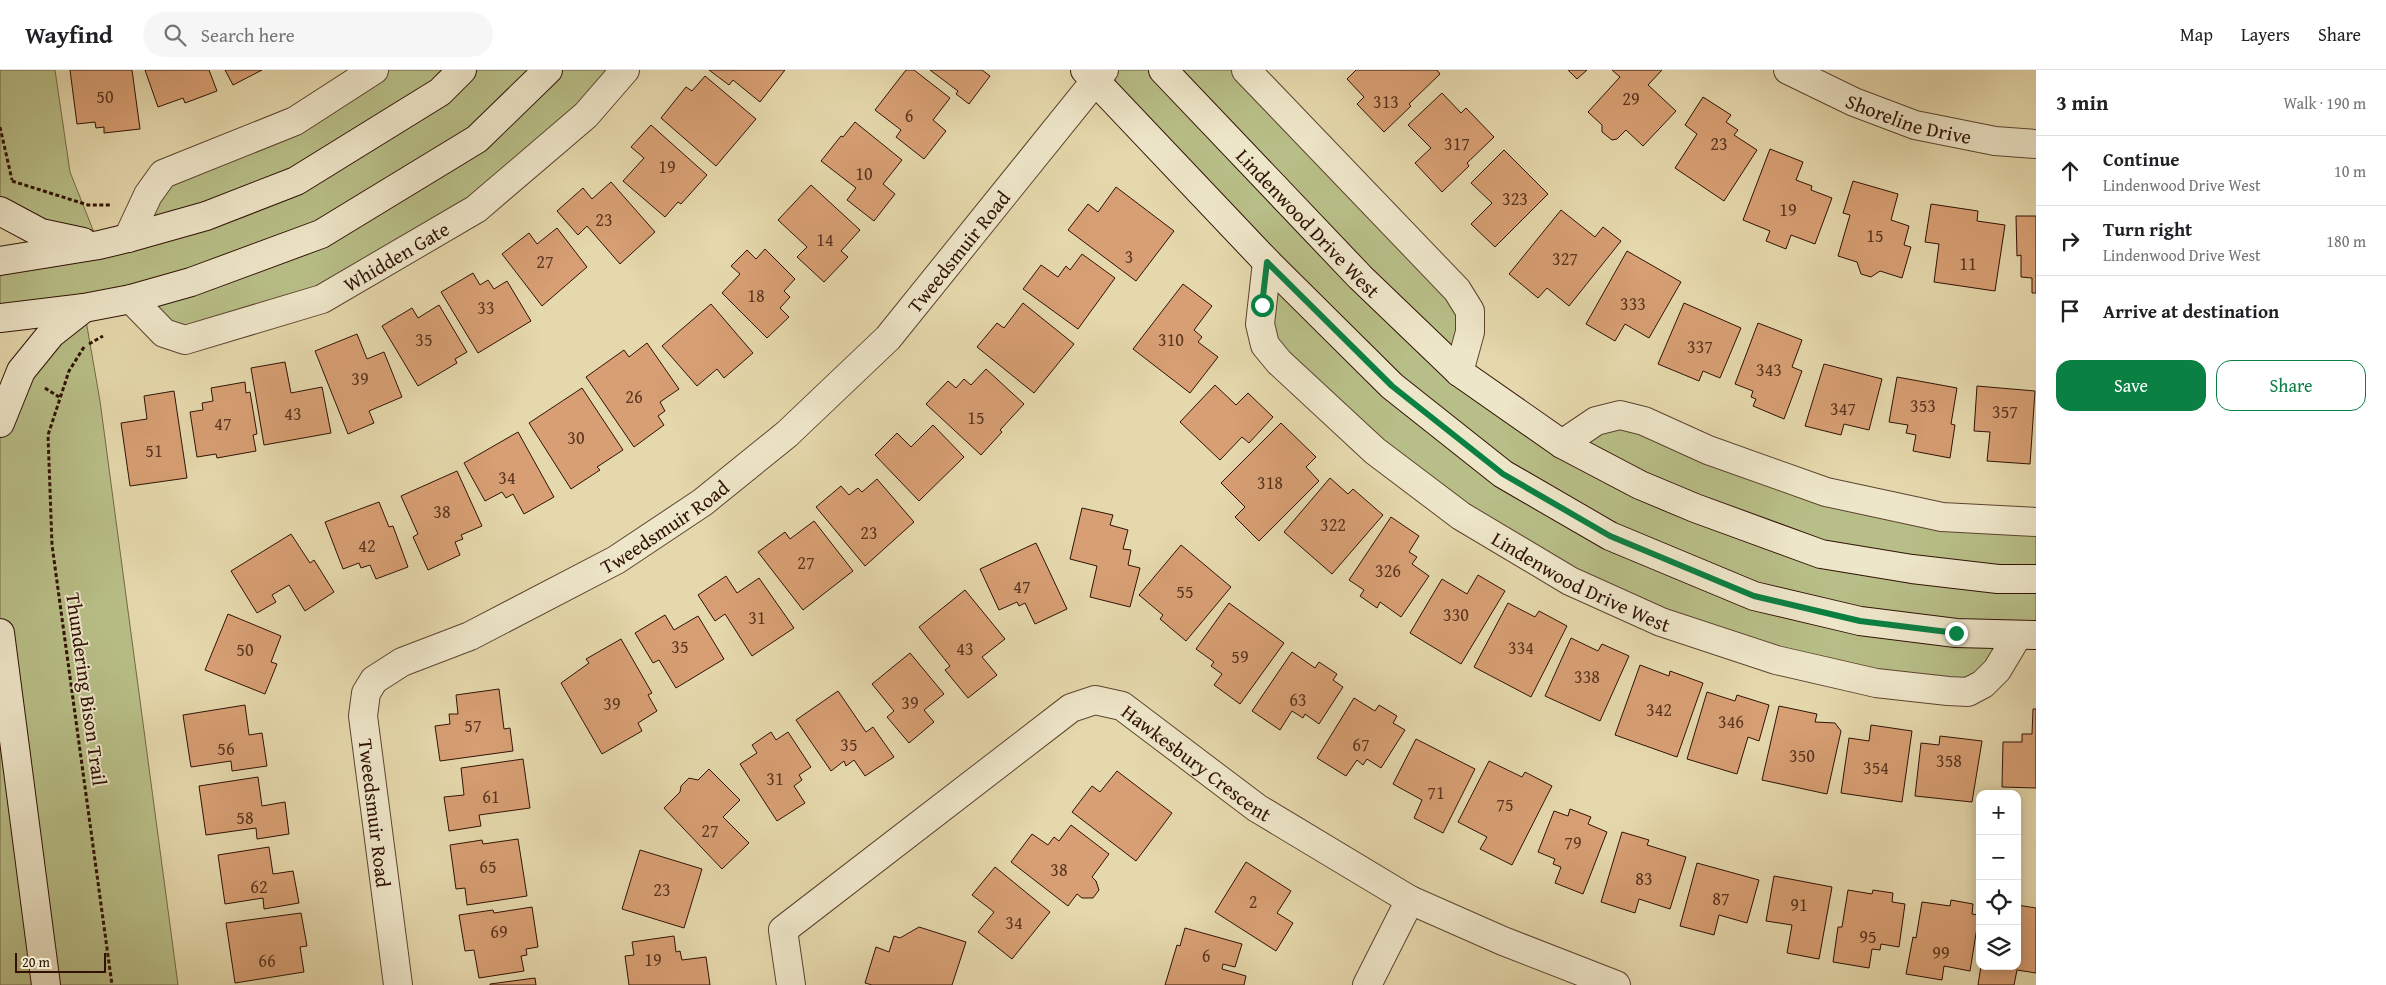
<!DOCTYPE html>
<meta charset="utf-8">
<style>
:root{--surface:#fff;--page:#f6f6f6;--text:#202124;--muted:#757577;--line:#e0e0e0;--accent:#0b8043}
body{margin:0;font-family:"Gentium Book Plus",serif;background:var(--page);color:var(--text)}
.controls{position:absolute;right:15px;bottom:15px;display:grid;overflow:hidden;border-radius:10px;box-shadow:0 2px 12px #0003}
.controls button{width:45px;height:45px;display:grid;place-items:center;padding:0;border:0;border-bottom:1px solid var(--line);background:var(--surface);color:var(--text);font:25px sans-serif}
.scale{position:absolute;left:15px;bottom:12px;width:91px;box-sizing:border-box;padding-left:5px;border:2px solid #301205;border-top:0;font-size:14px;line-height:18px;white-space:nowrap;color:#301205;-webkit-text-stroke:4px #eee6c9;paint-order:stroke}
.stop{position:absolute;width:15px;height:15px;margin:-11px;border:4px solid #0b8043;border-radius:50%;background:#fff}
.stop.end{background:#0b8043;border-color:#fff;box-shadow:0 1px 5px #0008}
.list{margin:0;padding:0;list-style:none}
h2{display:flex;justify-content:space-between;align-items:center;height:65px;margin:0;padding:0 20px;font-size:21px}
h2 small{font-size:16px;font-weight:400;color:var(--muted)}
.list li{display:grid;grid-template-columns:32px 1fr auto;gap:15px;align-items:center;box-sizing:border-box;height:70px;padding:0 20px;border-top:1px solid var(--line)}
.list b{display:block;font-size:19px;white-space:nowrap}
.list p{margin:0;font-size:16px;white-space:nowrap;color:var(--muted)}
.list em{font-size:16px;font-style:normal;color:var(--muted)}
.actions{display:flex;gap:10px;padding:15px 20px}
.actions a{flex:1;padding:11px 0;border:1px solid var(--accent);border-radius:15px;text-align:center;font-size:18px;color:var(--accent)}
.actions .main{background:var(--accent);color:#fff}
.icon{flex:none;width:28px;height:28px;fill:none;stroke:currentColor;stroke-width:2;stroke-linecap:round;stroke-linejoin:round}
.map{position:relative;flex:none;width:2036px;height:915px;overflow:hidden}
header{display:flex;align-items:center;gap:30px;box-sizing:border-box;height:70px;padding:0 25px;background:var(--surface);border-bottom:1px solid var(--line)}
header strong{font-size:24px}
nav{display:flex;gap:28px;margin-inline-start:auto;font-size:18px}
.search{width:350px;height:45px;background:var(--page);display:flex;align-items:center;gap:12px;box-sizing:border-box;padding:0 18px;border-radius:28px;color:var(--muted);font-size:19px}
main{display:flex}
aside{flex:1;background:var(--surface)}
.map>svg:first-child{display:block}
.green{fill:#b8be87;stroke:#746846}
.building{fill:#d79f73;stroke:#301205}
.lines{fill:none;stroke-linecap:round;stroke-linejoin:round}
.street-casing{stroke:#5d442f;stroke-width:30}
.secondary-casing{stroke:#301205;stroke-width:30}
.path{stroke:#301205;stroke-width:3;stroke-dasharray:4 2.5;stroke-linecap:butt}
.street{stroke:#eee6c9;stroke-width:28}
.secondary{stroke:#eee6c9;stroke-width:28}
.route{stroke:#0b8043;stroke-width:6}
.labels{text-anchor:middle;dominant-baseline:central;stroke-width:4;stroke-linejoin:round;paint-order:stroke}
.number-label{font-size:18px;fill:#5a3520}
.street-label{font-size:20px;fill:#301205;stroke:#eee6c9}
</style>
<header>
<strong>Wayfind</strong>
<div class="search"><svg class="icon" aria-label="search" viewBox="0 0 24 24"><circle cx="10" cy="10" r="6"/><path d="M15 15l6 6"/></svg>Search here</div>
<nav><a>Map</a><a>Layers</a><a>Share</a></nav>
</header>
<main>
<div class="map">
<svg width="2036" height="915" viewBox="0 0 2036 915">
<rect width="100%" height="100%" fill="#e5d8ac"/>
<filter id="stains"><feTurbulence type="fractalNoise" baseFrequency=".004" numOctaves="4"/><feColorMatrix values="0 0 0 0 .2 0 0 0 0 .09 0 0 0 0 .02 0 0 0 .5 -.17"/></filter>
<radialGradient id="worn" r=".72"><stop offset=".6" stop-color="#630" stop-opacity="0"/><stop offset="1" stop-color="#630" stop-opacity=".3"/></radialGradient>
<path class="green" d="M0,0H55L70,102L99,175L128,168L148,125L374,0H625L476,139L322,229L185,270L149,246L84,239L100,331L178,915H0V353L83,239L0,248V191L97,176L0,141Z
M1085,0H1246L1457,220L1459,302L1562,374L1620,345L1826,422L2036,452V564L1968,622L1661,552L1461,446L1265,275L1267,192Z"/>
<path class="building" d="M70,0H132L140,59L104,63V57L96,58L95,52L77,54Z
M145,0H209L217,21L185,33L183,28L158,37Z
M225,0H262L233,15Z
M709,0H785L760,32L733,10L729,15Z
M906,0H914L950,28L933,50L946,61L924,89L896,67L901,60L875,40Z
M930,0H982L990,6L969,34L956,24L958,21Z
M1356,0H1437L1440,4L1409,34L1411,36L1384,62L1357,34L1364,27L1347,9Z
M1568,0H1587L1577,9Z
M1612,0H1662L1648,15L1676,41L1643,76L1626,60L1617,69L1612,70L1602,62V55L1588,42L1620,7Z
M705,6L756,49L716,96L661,48L686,17L692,21Z
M1442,23L1461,43L1466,38L1494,67L1467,93L1469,96L1442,122L1415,93L1431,78L1408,55Z
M1703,27L1731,45L1726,52L1738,60L1734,65L1757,80L1724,131L1675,98L1697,64L1685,55Z
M855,52L902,90L883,114L895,124L874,151L847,130L856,118L821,91L841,66L843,67Z
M651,55L707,105L681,134L678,132L665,147L623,111L644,88L631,77Z
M1770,79L1803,92L1796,110L1812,116L1811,120L1832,128L1815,174L1791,165L1786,179L1766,171L1770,161L1743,150Z
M1504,80L1548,124L1495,177L1471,154L1492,133L1471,113Z
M1853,111L1898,124L1891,150L1909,156L1904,175L1911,177L1902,208L1880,201L1871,207L1861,204L1857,192L1838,186L1850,145L1843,143Z
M611,112L655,162L620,194L587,156L578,165L557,141L583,118L592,129Z
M811,115L860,160L841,181L848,187L824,212L797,187L807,177L778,150Z
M1116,117L1174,161L1136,211L1068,160L1088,134L1098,142Z
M1931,134L1978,141L1977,151L2005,155L1995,221L1934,212L1939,174L1925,172Z
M1561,140L1595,167L1603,157L1621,171L1569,236L1547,218L1538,228L1509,204Z
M2016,146H2036V223H2032V208L2021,207V185L2017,186Z
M557,158L587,197L542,236L502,184L529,163L537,174Z
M765,179L795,209L784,221L790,227L780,238L789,247L767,268L722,223L740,204L731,196L747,180L756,189Z
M1627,181L1681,212L1649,268L1625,254L1615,271L1586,254Z
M1082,184L1115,208L1078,259L1023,219L1041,195L1058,207L1066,196L1070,200Z
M473,203L480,215L488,210L494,219L507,211L531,251L478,283L441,222Z
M1183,214L1212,236L1194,260L1202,267L1198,272L1218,287L1190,323L1133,279Z
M1023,233L1074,274L1034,323L977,277L997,253L1004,258Z
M1684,233L1741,258L1720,308L1703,301L1699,311L1658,294Z
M711,234L753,283L724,308L717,299L697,316L662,276Z
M439,235L467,282L455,289L457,293L418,316L382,256L412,238L418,248Z
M1758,253L1802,270L1792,297L1802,301L1784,349L1753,336L1756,329L1751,327L1753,321L1735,314Z
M357,264L367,289L384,282L402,327L369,341L374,353L348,364L315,281Z
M647,273L679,319L660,332L665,341L658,346L664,355L634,377L586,307L624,280L629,287Z
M285,292L291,323L322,317L331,363L264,375L251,298Z
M1824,294L1882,309L1869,360L1844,354L1841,365L1805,356Z
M986,299L1024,334L1000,360L1002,362L981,385L926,334L948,311L956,318L964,309L971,315Z
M1897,307L1957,318L1951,354L1955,355L1950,388L1913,381L1916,365L1906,363L1908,355L1889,352Z
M245,312L246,323L250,322L257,364L253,365L256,381L217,388L216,384L197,387L190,342L203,340L202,333L213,331L211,318Z
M1215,315L1236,335L1248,323L1273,347L1249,373L1242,367L1220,390L1180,352Z
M1977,316L2035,321L2030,394L1987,391L1990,362L1974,361Z
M582,318L623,380L597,397L600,400L571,419L529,353Z
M174,321L187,408L130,416L121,353L147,349L144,326Z
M1281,353L1316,387L1306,397L1319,411L1259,471L1235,447L1245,437L1221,413Z
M933,355L964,387L919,431L875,385L897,363L911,377Z
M518,362L554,427L524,444L513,424L506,428L502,422L485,431L464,393Z
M457,401L482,456L461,465L463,469L455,472L460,485L428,500L413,467L418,464L401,426Z
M1330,408L1348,424L1353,419L1383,445L1332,504L1284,462Z
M877,409L914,452L865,496L816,437L841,416L849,425L858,418L862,422Z
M379,432L389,457L393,456L408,497L376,509L370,495L361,498L359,493L343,499L325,452Z
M1082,438L1113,445L1110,455L1128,460L1123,479L1131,480L1128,495L1140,498L1130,537L1090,527L1097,496L1070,489Z
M1391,447L1419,466L1409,482L1417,487L1412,494L1429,506L1401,547L1380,532L1377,538L1360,526L1364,520L1349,510Z
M814,451L853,501L803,540L758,482L785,462L790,469Z
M291,464L310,493L314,490L334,522L305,541L289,515L272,525L276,532L257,543L231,501Z
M1036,473L1067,539L1035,554L1025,533L1019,536L1017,532L999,540L980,499Z
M1181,475L1231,517L1186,571L1160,549L1163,545L1139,525Z
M1478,505L1505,521L1461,594L1410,563L1442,509L1467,524Z
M726,506L737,523L759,508L794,558L752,586L725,544L715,551L698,525Z
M965,520L1005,569L982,587L997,605L968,628L945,600L950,596L919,557Z
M1229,533L1284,573L1240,634L1214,615L1222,604L1211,596L1214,592L1196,579Z
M1508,533L1535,547L1539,541L1567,556L1531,627L1474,597Z
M228,544L281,566L271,592L277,594L265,624L205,600Z
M665,545L674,560L698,546L724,589L676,618L659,590L653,593L635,563Z
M1571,568L1598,581L1602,574L1629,586L1600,651L1545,626Z
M621,569L652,623L648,625L657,641L638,653L642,661L602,684L561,613L589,593L586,589Z
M1292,582L1315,598L1319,592L1337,604L1333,610L1343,617L1319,654L1305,644L1303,648L1292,641L1280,660L1252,641Z
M910,583L944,624L924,640L934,652L909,673L887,647L894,641L872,614Z
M1640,595L1669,606L1670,601L1703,613L1677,687L1615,665Z
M499,619L504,659L510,658L513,681L440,691L435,656L450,654L449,644H458L456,625Z
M838,621L866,662L873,657L894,687L865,706L854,690L846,696L844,691L831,701L796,650Z
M1707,622L1735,631L1737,625L1769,635L1759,671L1748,667L1737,704L1687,689Z
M1354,628L1375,641L1379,635L1397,646L1393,653L1405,660L1381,698L1367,689L1363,695L1357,690L1346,706L1317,688Z
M245,635L249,665L262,663L267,696L232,701L231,691L191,697L183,645Z
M1779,636L1817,644L1815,652L1835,653L1841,661L1827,724L1762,710Z
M2033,639H2036V718L2002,717L2003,672H2022V664H2032Z
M1871,655L1912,661L1902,732L1841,723L1849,668L1869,671Z
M771,662L776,670L788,662L811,697L799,705L802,710L794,716L805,733L777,751L740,694L757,683L752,675Z
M1940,666L1982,671L1972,732L1915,726L1921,673L1939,675Z
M1416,669L1475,699L1443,763L1414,748L1422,730L1393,714Z
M523,689L530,738L479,745L481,756L449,761L444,727L464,725L461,698Z
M1489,691L1522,707L1525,702L1552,716L1512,795L1480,779L1487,767L1458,752Z
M709,699L740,730L723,747L749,773L722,799L664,738L680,722L681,716L689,708L698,710Z
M1117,701L1172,743L1136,791L1072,742L1092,716L1100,722Z
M258,707L262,736L285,732L289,764L257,769L256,758L206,765L199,716Z
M1570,739L1591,747L1588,754L1607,762L1583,824L1555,813L1561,797L1553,794L1555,789L1538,782L1554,741L1568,746Z
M1071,755L1109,784L1092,807L1096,811L1099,820L1093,828H1082L1077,824L1068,836L1011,792L1032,764L1048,775L1054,767L1059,771Z
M1622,762L1649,770L1647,775L1686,787L1670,839L1639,829L1635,843L1601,832Z
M518,769L527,826L467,835L465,818L456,819L450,775L482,770L483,774Z
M269,777L273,804L293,801L299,833L264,839L263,828L225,834L218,785Z
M640,780L702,799L684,858L622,839Z
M1246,792L1291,821L1277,843L1293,853L1276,881L1215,842Z
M1697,793L1759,810L1747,853L1719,845L1714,865L1680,856Z
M995,797L1050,842L1012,889L978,862L994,842L972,825Z
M1774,806L1832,817L1819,889L1787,883L1792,855L1766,851Z
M1848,820L1872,824L1873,820L1893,823L1892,832L1905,834L1899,877L1881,874L1880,880L1872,879L1869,898L1833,892L1838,857H1842Z
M1951,830L1973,834L1972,844L1979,845L1970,901L1944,896L1942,910L1906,904L1913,867L1916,868L1922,832L1950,836Z
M2017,835L2036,838V903L2017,900L2014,915H1978L1981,896H2017Z
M532,837L538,877L526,879L527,885L521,886L524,901L479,908L474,880L465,881L459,845L493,840L494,843Z
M301,843L307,876L300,877L304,902L235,913L226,853Z
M919,857L966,872L952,915H872L865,913L876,877L889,882L894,866L900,868Z
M1185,858L1242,874L1235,897L1223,894L1222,899L1246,906L1244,915H1165L1177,875L1180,876Z
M674,866L676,882L680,881L682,890L706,887L710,915H629L625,886L634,885L632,872Z
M535,908L536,915H490V914Z"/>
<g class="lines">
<defs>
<g id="street">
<path d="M1246,0L1457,220L1470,241V262L1459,302"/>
<path id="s1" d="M1788,0L1854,32L1915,55L1995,71L2036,74"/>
<path d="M128,168L148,125L163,104L295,51L374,0"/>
<path id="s2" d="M1267,192L1260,254L1265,275L1279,292L1375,381L1461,446L1570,511L1661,552L1776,590L1876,613L1948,621L1968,622L1983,614L1997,600L2018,565"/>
<path id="s3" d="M131,229L164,263L185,270L322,229L476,139L586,45L625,0"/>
<path d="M1562,374L1596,351L1620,345L1644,351L1708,380L1826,422L1942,447L2036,452"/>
<path id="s4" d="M398,915L363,646L366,623L374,610L402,592L470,566L616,490L703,432L787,364L888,268L1104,0"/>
<path id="s5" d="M791,915L783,860L1071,638L1095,630L1122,636L1257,738L1410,830L1503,871L1616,915"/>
<path d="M1367,915L1410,830"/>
</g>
<g id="secondary">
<path d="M1085,0L1267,192L1392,316L1503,404L1610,466L1754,526L1860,551L1956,563L2036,565"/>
<path id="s6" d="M1163,0L1360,207L1459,302L1562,374L1640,415L1695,438L1821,484L1912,499L1998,509H2036"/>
<path d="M0,141L41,163L83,172"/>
<path d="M0,191L99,175L128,168L206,146L296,111L440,22L462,0"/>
<path d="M0,248L84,238L131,229L191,212L321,164L477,69L548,0"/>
<path d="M0,353L21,301L51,264L84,238"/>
<path d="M0,563L46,915"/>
</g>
</defs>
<use href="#street" class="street-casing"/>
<use href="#secondary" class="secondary-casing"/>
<path class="path" d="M0,57L12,110
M12,111L88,135H110
M89,274L103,266
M84,277L69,301L48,365L52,475L112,915
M45,318L59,327"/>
<use href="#street" class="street"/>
<use href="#secondary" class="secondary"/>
</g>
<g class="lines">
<path class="route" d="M1262,235L1267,192L1392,316L1503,404L1610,466L1754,526L1860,551L1956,563"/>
</g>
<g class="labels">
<g class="number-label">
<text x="105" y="26">50</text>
<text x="1631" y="28">29</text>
<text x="1386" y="31">313</text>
<text x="909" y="45">6</text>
<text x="1457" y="73">317</text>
<text x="1719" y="73">23</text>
<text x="667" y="96">19</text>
<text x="864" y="103">10</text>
<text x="1515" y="128">323</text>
<text x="1788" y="139">19</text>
<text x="604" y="149">23</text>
<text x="1875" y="165">15</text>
<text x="825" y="169">14</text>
<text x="1129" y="186">3</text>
<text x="1565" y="188">327</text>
<text x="545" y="191">27</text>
<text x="1968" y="193">11</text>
<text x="756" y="225">18</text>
<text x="1633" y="233">333</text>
<text x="486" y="237">33</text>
<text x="424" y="269">35</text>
<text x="1171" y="269">310</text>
<text x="1700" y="276">337</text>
<text x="1769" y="299">343</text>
<text x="360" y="308">39</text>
<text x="634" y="326">26</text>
<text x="1923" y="335">353</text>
<text x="1843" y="338">347</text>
<text x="2005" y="341">357</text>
<text x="293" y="343">43</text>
<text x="976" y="347">15</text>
<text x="223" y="353">47</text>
<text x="576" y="367">30</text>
<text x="154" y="380">51</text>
<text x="507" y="407">34</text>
<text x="1270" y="412">318</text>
<text x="442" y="441">38</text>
<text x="1333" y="454">322</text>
<text x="869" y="462">23</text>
<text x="367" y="475">42</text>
<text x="806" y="492">27</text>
<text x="1388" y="500">326</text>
<text x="1022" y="516">47</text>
<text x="1185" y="521">55</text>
<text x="1456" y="544">330</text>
<text x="757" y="547">31</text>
<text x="680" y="576">35</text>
<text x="1521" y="577">334</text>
<text x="965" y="578">43</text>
<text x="245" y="579">50</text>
<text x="1240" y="586">59</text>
<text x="1587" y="606">338</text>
<text x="1298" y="629">63</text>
<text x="910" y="632">39</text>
<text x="612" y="633">39</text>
<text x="1659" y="639">342</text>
<text x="1731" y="651">346</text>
<text x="473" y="655">57</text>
<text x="849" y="674">35</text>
<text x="1361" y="674">67</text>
<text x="226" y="678">56</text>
<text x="1802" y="685">350</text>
<text x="1949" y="690">358</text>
<text x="1876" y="697">354</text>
<text x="775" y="708">31</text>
<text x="1436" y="722">71</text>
<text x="491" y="726">61</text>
<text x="1505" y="734">75</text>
<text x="245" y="747">58</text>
<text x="710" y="760">27</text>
<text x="1573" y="772">79</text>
<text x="488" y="796">65</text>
<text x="1059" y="799">38</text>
<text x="1644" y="808">83</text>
<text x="259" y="816">62</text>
<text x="662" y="819">23</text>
<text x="1721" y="828">87</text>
<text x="1253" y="831">2</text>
<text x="1799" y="834">91</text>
<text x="1014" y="852">34</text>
<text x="499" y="861">69</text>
<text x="1868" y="866">95</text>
<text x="1941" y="882">99</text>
<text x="1206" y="885">6</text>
<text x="653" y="889">19</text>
<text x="267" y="890">66</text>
</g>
<g class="street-label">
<text stroke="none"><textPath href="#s1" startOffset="131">Shoreline Drive</textPath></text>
<text stroke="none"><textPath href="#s6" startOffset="211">Lindenwood Drive West</textPath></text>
<text stroke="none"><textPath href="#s4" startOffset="1044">Tweedsmuir Road</textPath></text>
<text stroke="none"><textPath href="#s3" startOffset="298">Whidden Gate</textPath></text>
<text stroke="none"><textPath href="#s4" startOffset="639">Tweedsmuir Road</textPath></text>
<text stroke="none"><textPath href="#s2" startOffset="482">Lindenwood Drive West</textPath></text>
<text transform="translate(87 619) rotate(82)">Thundering Bison Trail</text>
<text stroke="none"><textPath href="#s5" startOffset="566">Hawkesbury Crescent</textPath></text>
<text transform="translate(375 743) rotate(83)">Tweedsmuir Road</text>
</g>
</g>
<rect width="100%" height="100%" filter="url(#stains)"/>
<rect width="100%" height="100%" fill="url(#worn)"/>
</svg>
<div class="controls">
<button>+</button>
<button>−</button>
<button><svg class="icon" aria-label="locate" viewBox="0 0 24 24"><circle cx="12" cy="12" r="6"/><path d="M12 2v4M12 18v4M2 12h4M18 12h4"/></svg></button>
<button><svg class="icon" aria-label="layers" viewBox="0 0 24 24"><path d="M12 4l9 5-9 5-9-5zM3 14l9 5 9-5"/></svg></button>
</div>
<div class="scale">20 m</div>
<div class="stop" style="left:1262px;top:235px"></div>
<div class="stop end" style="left:1956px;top:563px"></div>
</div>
<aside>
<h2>3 min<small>Walk · 190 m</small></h2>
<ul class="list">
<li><svg class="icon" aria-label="ahead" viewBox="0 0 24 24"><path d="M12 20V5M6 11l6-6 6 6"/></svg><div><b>Continue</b><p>Lindenwood Drive West</p></div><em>10 m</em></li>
<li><svg class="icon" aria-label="right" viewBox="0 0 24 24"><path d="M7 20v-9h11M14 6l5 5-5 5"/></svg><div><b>Turn right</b><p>Lindenwood Drive West</p></div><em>180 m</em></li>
<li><svg class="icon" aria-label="arrive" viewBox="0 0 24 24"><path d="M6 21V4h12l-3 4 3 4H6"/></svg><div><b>Arrive at destination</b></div></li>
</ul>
<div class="actions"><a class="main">Save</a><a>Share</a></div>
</aside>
</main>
